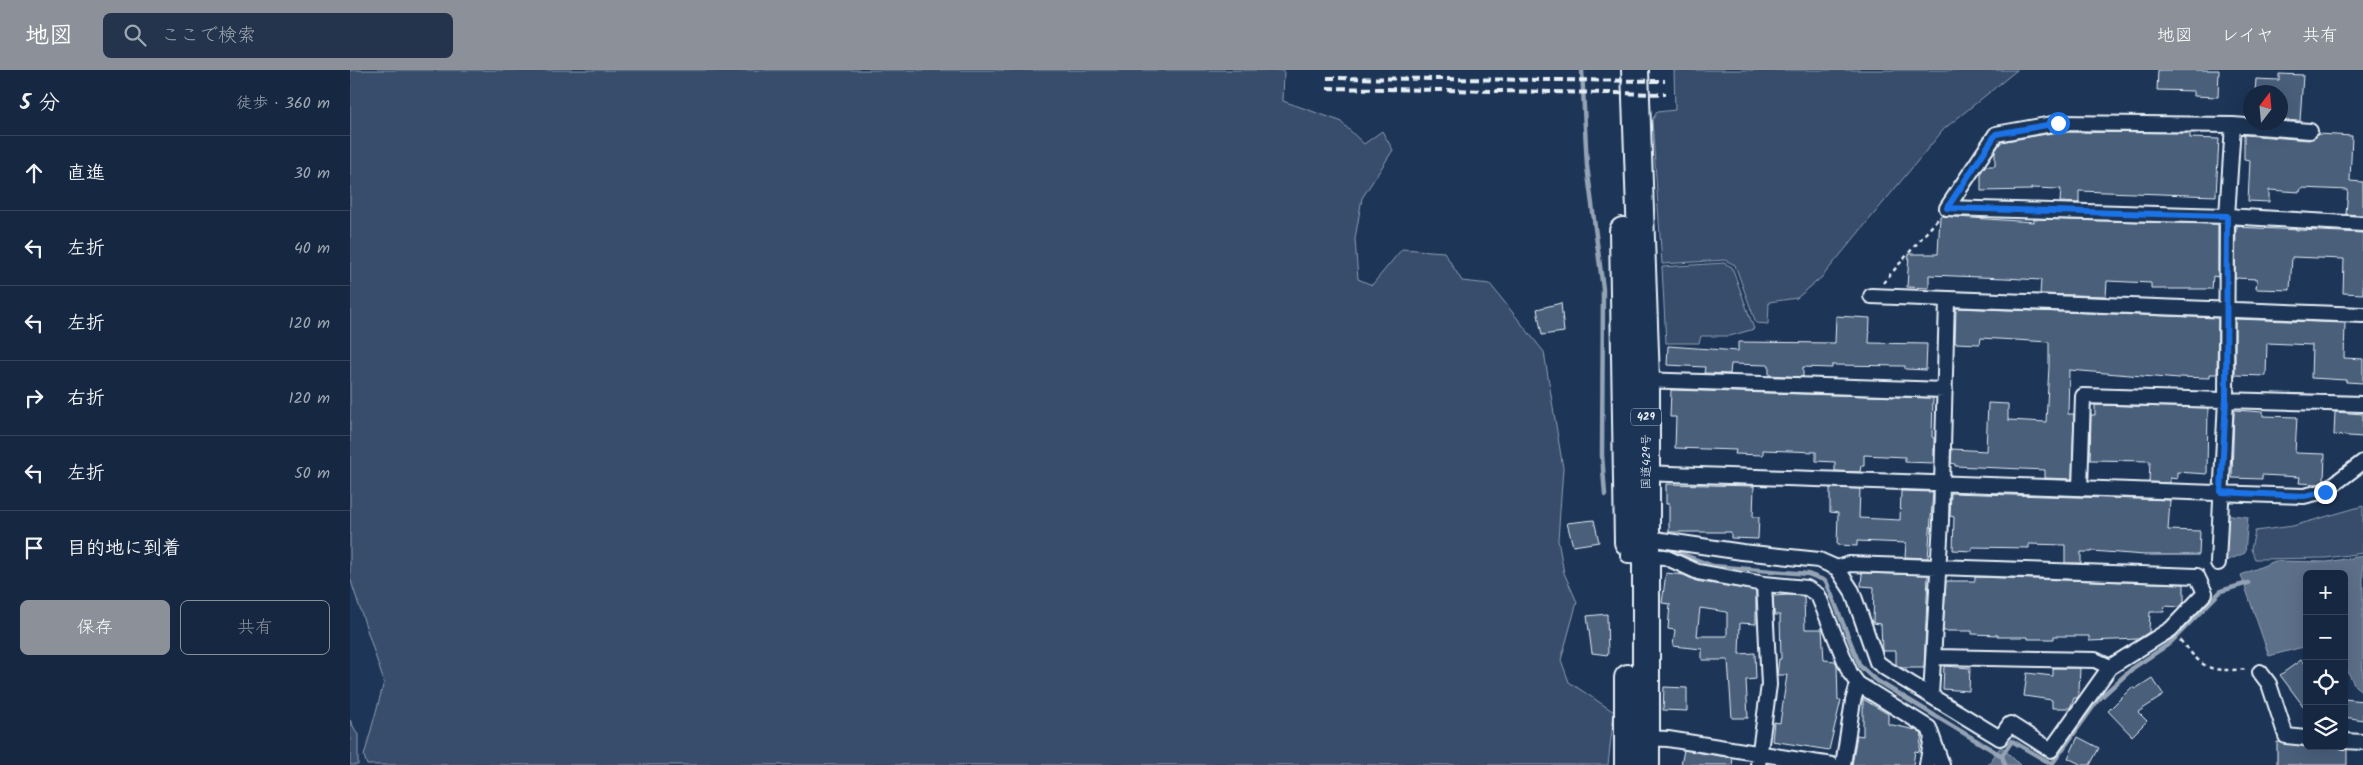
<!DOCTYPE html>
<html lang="ja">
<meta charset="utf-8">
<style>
:root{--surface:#162841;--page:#23344c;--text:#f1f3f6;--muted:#9ea6b1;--line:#35445a;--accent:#8c9099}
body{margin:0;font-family:Kalam,"Klee One",sans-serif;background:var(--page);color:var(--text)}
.controls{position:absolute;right:15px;bottom:15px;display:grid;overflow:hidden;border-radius:8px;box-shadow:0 5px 20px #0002}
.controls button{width:45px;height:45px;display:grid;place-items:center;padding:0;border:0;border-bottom:1px solid var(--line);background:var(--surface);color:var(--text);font:25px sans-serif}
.compass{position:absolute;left:1893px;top:15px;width:45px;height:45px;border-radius:50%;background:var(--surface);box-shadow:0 5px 20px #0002;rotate:16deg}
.stop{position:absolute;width:15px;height:15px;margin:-11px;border:4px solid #1a73e8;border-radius:50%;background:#fff}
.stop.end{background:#1a73e8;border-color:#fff;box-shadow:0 1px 5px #0008}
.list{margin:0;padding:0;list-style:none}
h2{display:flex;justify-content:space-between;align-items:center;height:65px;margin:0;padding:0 20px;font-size:21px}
h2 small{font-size:16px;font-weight:400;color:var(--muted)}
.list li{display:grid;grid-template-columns:32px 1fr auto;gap:15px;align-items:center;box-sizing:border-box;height:75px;padding:0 20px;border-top:1px solid var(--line)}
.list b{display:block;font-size:19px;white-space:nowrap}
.list em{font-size:16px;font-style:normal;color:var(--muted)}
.actions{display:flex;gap:10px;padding:15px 20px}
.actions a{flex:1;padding:11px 0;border:1px solid var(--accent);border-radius:8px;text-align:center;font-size:18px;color:var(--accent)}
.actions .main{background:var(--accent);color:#fff}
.icon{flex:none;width:28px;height:28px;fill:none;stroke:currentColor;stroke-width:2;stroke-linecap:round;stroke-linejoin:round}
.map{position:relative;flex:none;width:2013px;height:695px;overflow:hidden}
header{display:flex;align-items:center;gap:30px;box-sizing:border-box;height:70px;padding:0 25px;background:var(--accent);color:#fff}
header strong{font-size:24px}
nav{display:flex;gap:28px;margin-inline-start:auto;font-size:18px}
.search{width:350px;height:45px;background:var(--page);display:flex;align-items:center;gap:12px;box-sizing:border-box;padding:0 18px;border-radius:8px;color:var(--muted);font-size:19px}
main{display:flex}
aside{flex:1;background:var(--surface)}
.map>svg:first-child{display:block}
.green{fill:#374d6c;stroke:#909fb2}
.water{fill:#5d7089;stroke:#95a4b5}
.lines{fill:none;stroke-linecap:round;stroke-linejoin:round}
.stream{stroke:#95a4b5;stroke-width:4.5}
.building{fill:#495e7a;stroke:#e8f1f8;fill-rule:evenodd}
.street-casing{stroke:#e8f1f8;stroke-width:18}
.highway-casing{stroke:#e8f1f8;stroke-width:30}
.path{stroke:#e8f1f8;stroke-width:2.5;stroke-dasharray:4 4;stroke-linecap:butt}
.street{stroke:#1d3557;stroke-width:14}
.highway{stroke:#1d3557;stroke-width:26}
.rail{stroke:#e8f1f8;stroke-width:4;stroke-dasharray:8 4;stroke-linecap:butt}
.route{stroke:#1a73e8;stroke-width:6}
.labels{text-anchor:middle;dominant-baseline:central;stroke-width:4;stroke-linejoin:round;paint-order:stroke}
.shield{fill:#1d3557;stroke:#abb9c8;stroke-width:1}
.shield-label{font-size:11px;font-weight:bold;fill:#e8f1f8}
.street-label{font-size:12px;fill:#e8f1f8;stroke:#1d3557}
</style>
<header>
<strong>地図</strong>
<div class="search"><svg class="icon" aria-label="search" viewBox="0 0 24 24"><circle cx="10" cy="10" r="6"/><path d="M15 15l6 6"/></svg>ここで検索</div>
<nav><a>地図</a><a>レイヤ</a><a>共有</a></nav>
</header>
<main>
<aside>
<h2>5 分<small>徒歩 · 360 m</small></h2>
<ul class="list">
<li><svg class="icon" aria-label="ahead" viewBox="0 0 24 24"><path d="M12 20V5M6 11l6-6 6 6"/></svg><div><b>直進</b></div><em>30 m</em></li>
<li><svg class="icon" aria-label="left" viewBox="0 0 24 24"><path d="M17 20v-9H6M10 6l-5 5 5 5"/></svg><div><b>左折</b></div><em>40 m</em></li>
<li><svg class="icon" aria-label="left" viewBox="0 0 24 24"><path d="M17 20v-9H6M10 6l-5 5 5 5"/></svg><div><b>左折</b></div><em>120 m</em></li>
<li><svg class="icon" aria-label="right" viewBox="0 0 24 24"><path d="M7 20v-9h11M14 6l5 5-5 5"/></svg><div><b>右折</b></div><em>120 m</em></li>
<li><svg class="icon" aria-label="left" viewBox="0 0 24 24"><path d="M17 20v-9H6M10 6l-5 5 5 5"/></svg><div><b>左折</b></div><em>50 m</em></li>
<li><svg class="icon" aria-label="arrive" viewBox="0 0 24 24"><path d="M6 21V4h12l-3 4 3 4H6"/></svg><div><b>目的地に到着</b></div></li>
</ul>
<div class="actions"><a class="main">保存</a><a>共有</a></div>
</aside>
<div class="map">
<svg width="2013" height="695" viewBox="0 0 2013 695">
<rect width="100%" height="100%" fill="#1d3557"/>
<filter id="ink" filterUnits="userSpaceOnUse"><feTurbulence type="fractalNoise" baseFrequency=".02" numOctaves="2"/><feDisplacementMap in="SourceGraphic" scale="10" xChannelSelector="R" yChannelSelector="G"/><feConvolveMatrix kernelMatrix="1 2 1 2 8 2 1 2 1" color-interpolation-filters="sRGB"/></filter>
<g filter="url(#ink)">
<path class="green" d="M0,0H934L933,31L990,51L1014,74L1032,61L1043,80L1012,128L1005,169L1008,209L1022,215L1052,179L1094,182L1112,211L1140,214L1194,282L1213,398L1208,470L1214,503L1227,532L1211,590L1219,612L1264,642L1258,695H17L14,686L34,612L0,508Z
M1324,0H1667L1594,59L1472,207L1447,228L1419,232L1418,254L1406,253L1385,195L1375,190L1312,194L1302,50L1307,42L1325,40Z
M1374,193L1382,197L1404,259L1380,266H1351L1349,273H1316L1312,197Z
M2013,436V483L1976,488L1905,489L1901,479L1905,461L1943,456Z
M0,650L8,665V695H0Z"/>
<path class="water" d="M1874,444L1898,447L1895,483L1872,493Z
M2013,486V622L2005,616L1994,594V504H1957V576L1919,586L1891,505L1925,491L1977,492Z
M1651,676L1670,695H1638Z"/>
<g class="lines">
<path class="stream" d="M1232,0L1237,96L1253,219L1252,385L1255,425
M1327,482L1363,496L1458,504L1476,511L1510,596L1524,609L1652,686L1655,695
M1653,684L1662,671L1702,694L1748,630L1783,598L1819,574L1871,521L1898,513"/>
</g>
<path class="building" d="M1808,0H1869L1868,27L1844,26V21L1807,20Z
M1929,4L1953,5L1950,51L1930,50V22H1905L1906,9L1929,10Z
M1708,62L1840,63V68L1869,69L1866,126L1729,121V133L1710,132L1711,119L1681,118V120L1631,121V102L1635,96H1645V81L1651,72Z
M1968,64L2002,66L2000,111L2013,112V145L1996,144L1998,120L1951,118L1950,122L1919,120V132L1898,131L1900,90L1894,89V65L1959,70Z
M1590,146L1684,152V149L1868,154V207L1863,206L1862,219H1801V213L1757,211L1756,226L1690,224L1691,210L1655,208L1579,205V218L1557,217L1559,184H1588Z
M1886,157L2013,163V224L1993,223L1994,189L1942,187L1940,220L1906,219L1907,209L1885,208Z
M1211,233L1214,262L1192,265L1187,239Z
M1606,238L1868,248L1867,304H1860V308L1829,307V309L1719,300L1718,344H1724L1722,409L1695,408V400L1605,396V394L1601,393L1602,379L1636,381L1638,333L1658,334V350L1696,352L1699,296V272L1631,268L1630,274L1605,273Z
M1486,246L1520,248L1519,273L1577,274L1576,300L1555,299V296L1482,295V298L1453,297V307L1419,305V295L1381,294L1380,304L1354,303L1355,297L1317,295L1318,276L1388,281V272L1485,273Z
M1885,249L1995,253L1994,288L2013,289V313L1996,312V310L1961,308L1962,275L1917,273L1916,306L1885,305Z
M1321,320L1583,328L1582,367L1584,368V393L1555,392V387L1514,385V396H1511L1510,402L1485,401V392L1466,391V382L1413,380V385L1385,384L1386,380L1325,378L1326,347H1320Z
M1745,335L1858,338L1857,404L1827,402V409L1820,408V413L1799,412L1800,391L1740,390L1741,345H1745Z
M1884,340L1913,342V346L1947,347L1945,383L1975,384L1974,411L1968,414L1949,413L1950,407L1912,405V409L1882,408Z
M1985,342L2013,344V367L1984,365Z
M1316,414L1404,416L1403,447H1409L1408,469L1381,468V462H1319V434H1316Z
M1480,418L1510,419L1509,448L1550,450L1551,421L1583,422L1578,488L1555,487L1556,473L1507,471V476L1487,475L1488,443L1480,442Z
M1601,423L1820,430L1818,460L1850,461L1849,485H1794L1742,481V482H1731V493H1715V475L1679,474V478L1622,477V481L1603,480L1604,447L1600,446Z
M1244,450L1249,472L1223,476L1217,453Z
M1316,503L1334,505L1346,511L1406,521V554L1390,553L1389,584L1405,583L1406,609L1396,610L1398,648H1382L1378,590H1352V579L1323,576L1325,560L1318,559L1320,534L1312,533ZM1350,538L1377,542V566H1347Z
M1512,503L1578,505L1574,598H1552L1546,595V581H1532L1531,554L1523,553L1524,517L1511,516Z
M1625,507L1834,514V532L1830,537L1815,536L1814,542H1800L1799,562L1788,569L1739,571V566H1704V569H1678V567H1648V565L1622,564V561H1593L1596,511H1625Z
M1438,525L1454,526L1455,559H1472L1474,590L1485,591L1487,595L1488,630H1491L1479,680L1422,671L1424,652L1430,653L1437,605H1427L1429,589H1431L1430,545H1424L1423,526Z
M1257,544L1258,585L1242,583L1237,546Z
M1951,590L1957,597V641L1930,605Z
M1594,596L1620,598L1619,621L1593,619Z
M1703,598H1730L1729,620H1728V628H1724L1720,638H1702V630L1674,626L1677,603L1703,606Z
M1802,608L1814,625L1788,642L1797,651L1782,666L1758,641L1782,617L1785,619Z
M1314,617L1337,618V641L1313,640Z
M1513,629L1538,644V654L1566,660L1572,664L1569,682L1565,681L1563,695H1502L1507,665L1513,666Z
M1994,629L2013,631V650L1994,647Z
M1728,667L1749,678L1740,695H1732L1718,688Z
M1927,672L1956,677L1987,676L1997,680V695H1927Z
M1334,680L1383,688L1382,695H1331Z"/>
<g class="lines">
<defs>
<path id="street" d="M1597,138L1877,146L2013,154
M1597,138L1646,64L1708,53L1883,55L1960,61
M1521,226L2013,245
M1290,310L1595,320
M1292,403L1954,426L1975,421L2013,392
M1730,418L1733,326L2013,334
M1291,467L1392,482L1469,490L1487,498L1502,521L1527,592L1535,598L1650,668L1660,654L1701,680L1760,597L1821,559L1855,523L1847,506L1499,494L1487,498
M1278,485L1315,487L1348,502L1414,514L1457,518L1468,525L1500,603L1508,614L1579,658L1592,695
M1868,493L1876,329L1877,146L1883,55
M1585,587L1745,590L1760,597
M1910,602L1919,614L1936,666L1957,668
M1581,625L1591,451L1597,230
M1292,668L1318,669L1482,695
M1994,671L2013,672
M1408,695L1419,615L1414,514
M1493,695L1503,631L1508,614
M1577,695L1582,667"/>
<path id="highway" d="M1285,0L1296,310V695
M1273,161L1278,472
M1278,695V608"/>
</defs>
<use href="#street" class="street-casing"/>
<use href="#highway" class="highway-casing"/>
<path class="path" d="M1533,213L1588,149
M1830,570C1855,600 1858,602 1897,599"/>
<use href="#street" class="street"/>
<use href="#highway" class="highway"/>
<path class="rail" d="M977,8L1315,11
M977,18L1316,24"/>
</g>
</g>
<g class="lines" filter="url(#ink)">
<path class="route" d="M1708,53L1646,64L1597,138L1877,146L1876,329L1871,422L1954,426L1975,422"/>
</g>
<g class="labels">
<rect class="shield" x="1281" y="338.5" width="30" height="17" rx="4"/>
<g class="shield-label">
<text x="1296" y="347">429</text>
</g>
<g class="street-label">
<text transform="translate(1296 392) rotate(-90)">国道429号</text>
</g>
</g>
</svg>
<div class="controls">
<button>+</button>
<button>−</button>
<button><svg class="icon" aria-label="locate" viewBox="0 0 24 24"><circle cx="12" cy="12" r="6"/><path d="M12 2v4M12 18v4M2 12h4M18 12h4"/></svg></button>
<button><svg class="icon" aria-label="layers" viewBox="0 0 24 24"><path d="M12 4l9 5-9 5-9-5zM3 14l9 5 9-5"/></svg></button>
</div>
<svg class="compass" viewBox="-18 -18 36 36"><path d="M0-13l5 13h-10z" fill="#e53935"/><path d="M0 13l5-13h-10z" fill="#9ea6b1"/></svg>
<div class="stop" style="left:1708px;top:53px"></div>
<div class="stop end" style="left:1975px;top:422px"></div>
</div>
</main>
